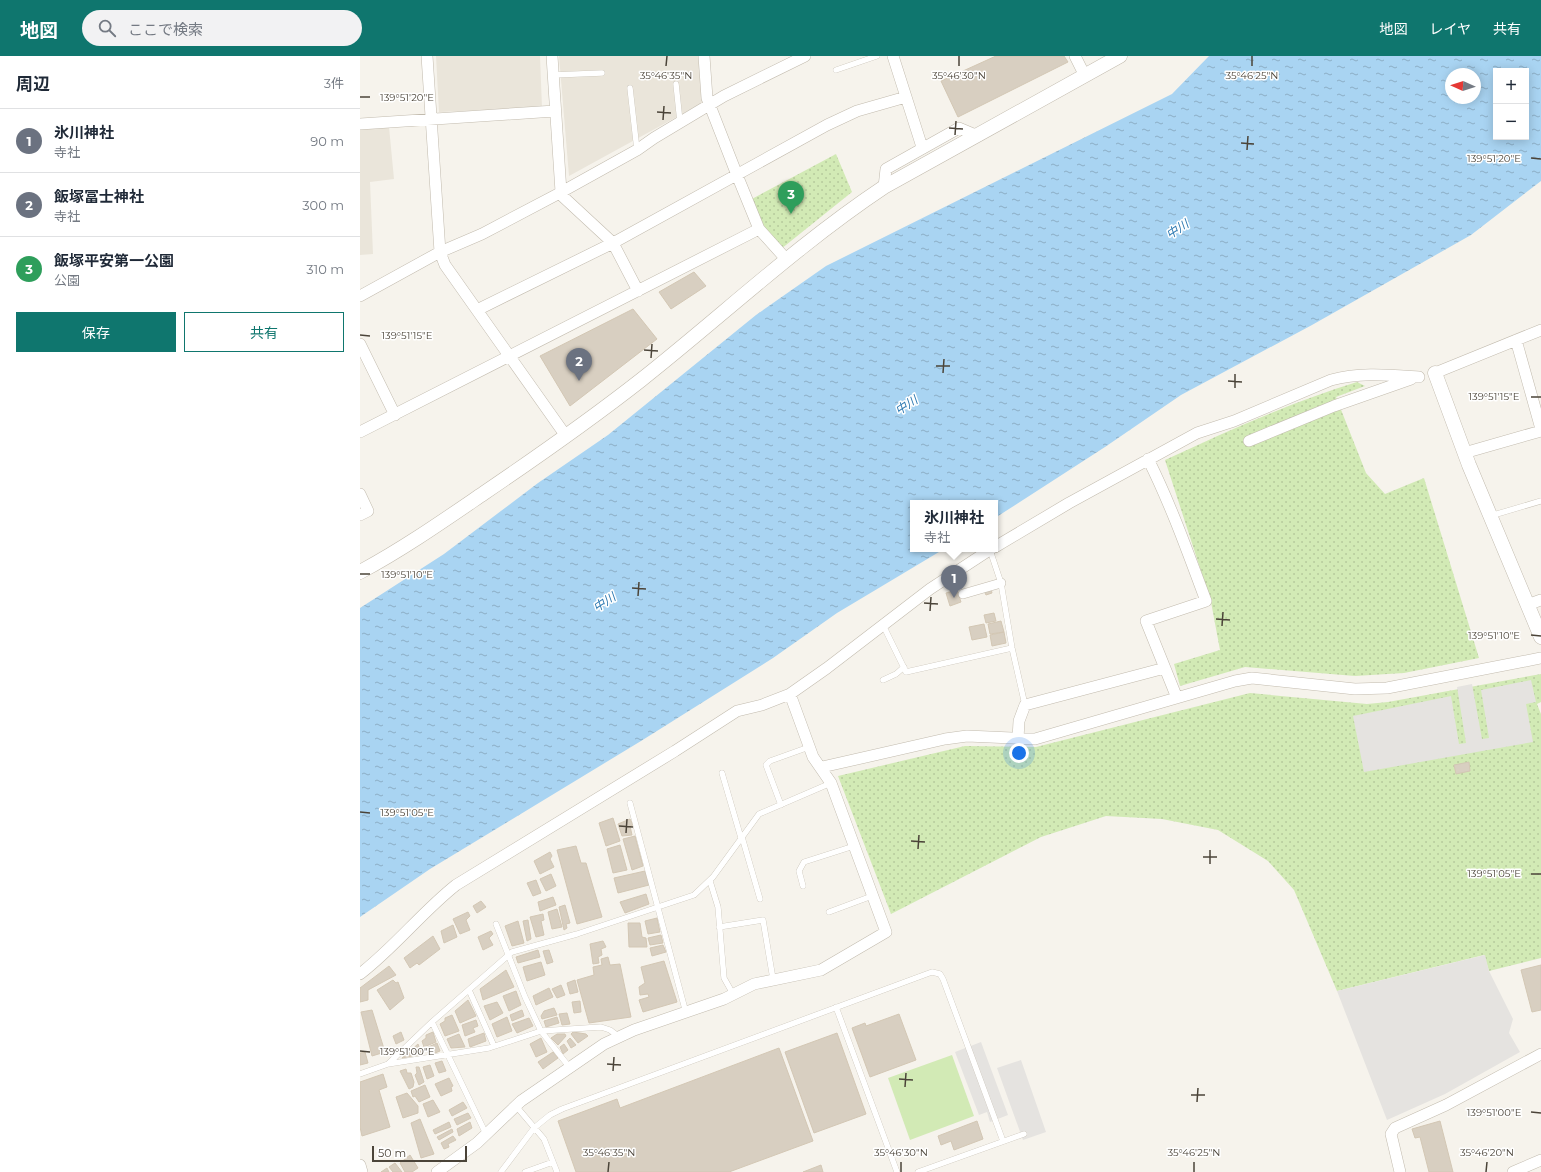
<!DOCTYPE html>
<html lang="ja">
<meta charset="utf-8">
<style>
:root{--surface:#fff;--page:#f2f2f3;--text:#1f2937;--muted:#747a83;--line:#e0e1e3;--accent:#0f766e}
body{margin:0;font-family:Montserrat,"Noto Sans JP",sans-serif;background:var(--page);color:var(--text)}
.controls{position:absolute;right:12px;top:12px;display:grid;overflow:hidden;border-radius:0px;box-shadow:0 2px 10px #0003}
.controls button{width:36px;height:36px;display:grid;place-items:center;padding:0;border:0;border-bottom:1px solid var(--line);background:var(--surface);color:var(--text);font:20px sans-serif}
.compass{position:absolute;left:1085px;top:12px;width:36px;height:36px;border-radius:50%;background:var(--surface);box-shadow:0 2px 10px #0003;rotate:273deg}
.scale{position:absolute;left:12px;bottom:10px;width:95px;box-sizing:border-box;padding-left:4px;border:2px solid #4b4439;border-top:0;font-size:11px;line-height:14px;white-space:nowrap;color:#4b4439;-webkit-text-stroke:3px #fff;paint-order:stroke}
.you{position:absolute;left:659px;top:697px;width:14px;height:14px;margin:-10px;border:3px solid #fff;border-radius:50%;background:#1a73e8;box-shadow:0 0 0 6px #1a73e833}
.badge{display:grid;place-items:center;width:26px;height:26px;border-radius:50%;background:var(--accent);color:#fff;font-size:13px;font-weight:700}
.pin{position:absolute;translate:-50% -33px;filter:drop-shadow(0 1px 2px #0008)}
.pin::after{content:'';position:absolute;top:21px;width:14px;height:12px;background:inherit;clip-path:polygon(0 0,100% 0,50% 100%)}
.popup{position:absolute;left:550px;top:444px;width:88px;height:52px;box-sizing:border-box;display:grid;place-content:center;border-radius:0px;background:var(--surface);filter:drop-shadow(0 1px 3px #0005);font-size:13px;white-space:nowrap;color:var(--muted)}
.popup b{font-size:15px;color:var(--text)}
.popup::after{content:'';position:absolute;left:50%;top:100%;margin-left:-8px;border:8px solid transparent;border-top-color:var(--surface)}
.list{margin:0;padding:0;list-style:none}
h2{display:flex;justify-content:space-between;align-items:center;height:52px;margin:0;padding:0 16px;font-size:17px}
h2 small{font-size:13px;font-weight:400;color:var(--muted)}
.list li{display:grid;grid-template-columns:26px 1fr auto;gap:12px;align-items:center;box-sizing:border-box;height:64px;padding:0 16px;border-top:1px solid var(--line)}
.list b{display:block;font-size:15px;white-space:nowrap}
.list p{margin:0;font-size:13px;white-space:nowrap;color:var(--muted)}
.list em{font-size:13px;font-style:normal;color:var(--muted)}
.actions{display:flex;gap:8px;padding:12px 16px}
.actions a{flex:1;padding:9px 0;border:1px solid var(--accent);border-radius:0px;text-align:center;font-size:14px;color:var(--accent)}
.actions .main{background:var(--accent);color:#fff}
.icon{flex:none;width:22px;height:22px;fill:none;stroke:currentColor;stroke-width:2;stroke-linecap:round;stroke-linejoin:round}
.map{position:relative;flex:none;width:1181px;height:1116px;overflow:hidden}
header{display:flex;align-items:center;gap:24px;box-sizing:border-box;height:56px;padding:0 20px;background:var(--accent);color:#fff}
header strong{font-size:19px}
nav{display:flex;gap:22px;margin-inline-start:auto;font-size:14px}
.search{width:280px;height:36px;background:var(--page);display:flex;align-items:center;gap:10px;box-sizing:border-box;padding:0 14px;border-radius:22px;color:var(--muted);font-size:15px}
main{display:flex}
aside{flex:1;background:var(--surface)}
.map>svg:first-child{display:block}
.residential{fill:#eae5da}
.grass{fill:#d2eab5}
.park{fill:url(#park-dots)}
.parking{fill:#e5e3e0}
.water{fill:url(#water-ripples);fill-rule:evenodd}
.building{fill:#d8cfc1;stroke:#d3c7b4}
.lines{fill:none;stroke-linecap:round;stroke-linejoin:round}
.service-casing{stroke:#c2bbae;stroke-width:6}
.pedestrian-casing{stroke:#c2bbae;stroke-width:10}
.minor-casing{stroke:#c2bbae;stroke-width:12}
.tertiary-casing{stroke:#c2bbae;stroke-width:15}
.service{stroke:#fff;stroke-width:5.5}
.pedestrian{stroke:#fff;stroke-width:9}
.minor{stroke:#fff;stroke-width:11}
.tertiary{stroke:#fff;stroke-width:14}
.ticks{fill:none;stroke:#4b4439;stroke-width:1.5}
.labels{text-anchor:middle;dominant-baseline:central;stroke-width:3;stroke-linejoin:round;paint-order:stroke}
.water-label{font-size:12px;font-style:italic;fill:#2e7ab2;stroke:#fff}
.ticks-label{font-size:10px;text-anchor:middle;fill:#4b4439;stroke:#fff;stroke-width:3;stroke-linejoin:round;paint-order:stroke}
</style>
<header>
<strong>地図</strong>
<div class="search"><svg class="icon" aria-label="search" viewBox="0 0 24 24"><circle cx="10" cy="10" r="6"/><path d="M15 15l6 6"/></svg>ここで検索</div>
<nav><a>地図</a><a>レイヤ</a><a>共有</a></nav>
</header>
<main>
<aside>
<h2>周辺<small>3件</small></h2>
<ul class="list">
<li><span class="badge" style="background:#6b7280">1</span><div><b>氷川神社</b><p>寺社</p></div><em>90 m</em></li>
<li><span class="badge" style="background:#6b7280">2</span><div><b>飯塚冨士神社</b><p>寺社</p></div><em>300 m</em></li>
<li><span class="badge" style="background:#2e9e5b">3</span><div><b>飯塚平安第一公園</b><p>公園</p></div><em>310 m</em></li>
</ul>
<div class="actions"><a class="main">保存</a><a>共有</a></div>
</aside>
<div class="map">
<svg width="1181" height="1116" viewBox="0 0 1181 1116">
<defs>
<pattern id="park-dots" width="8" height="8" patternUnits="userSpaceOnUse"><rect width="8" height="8" fill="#d2eab5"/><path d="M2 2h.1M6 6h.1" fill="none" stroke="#b6ca9c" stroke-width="1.8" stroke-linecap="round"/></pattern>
<pattern id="water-ripples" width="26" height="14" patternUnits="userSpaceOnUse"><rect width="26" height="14" fill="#a9d4f2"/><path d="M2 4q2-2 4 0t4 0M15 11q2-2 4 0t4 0" fill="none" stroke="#8caec5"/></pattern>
</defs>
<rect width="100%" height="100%" fill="#f6f3ec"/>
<path class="residential" d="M76,0H180L182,52L79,56Z
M199,0H338L344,46L209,120Z
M29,71L34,123L10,126L13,198L0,199V73Z"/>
<path class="grass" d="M592,999L614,1060L550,1084L528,1022Z"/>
<path class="park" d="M476,98L492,136L421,193L402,172L390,144Z
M997,326L1005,330L976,341L1006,417L1025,438L1064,422L1119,602L1044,617L995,620L885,611L820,630L814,608L860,594L851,546L805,404C867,375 932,346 997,326Z
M1181,618V646L1177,648L1181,658V902L1129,915L1124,899L977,935L934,834L908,805L858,774L802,763L746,760L681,781L531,858L478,720L605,690L676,691L890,637L1007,648L1028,646Z"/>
<path class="parking" d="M1171,624L1176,646L1166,648L1173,686L1004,716L993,660L1091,640L1099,688L1106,687L1097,631L1112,628L1122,683L1129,682L1121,634Z
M1125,899L1129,915L1153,963L1149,977L1160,996L1085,1038L1027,1064L977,935Z
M621,986L648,1059L630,1066L627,1056L619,1059L595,996Z
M661,1004L686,1076L663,1084L637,1012Z"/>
<path class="water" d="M849,0H1181V125L1111,179L952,269L821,339L745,391L635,462V447H553V493H584L477,557L413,602L281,685L70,813L0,861V552L84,498L178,427L248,379L396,259L466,210L812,38ZM1136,15H1166V81H1136ZM1091,18H1115V42H1091Z"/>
<path class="building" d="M636,0H704L708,6L598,61L581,25Z
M334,216L346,230L311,253L299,236Z
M273,253L297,283L210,350L180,300Z
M631,533L632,537L626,539L624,535Z
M597,534L601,546L590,550L586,537Z
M634,557L636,565L626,567L624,559Z
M641,565L644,576L630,578L628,568Z
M624,568L627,581L612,584L609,571Z
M644,576L646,587L632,590L630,579Z
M1109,706L1110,715L1096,718L1094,709Z
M253,762L260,785L246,790L239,767Z
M270,763L273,769L270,770L272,779L262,780L258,768Z
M275,780L283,810L272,814L263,783Z
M260,789L267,814L253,817L247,793Z
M216,790L221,807H226L242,861L217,868L197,794Z
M190,796L192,800L190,803L194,811L180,818L174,805Z
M285,815L289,829L258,837L254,822Z
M191,818L196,830L186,835L180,823Z
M176,824L181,837L173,840L167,827Z
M286,838L289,848L265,857L260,846Z
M193,841L196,849L180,855L178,846Z
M121,845L126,851L117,857L113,850Z
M205,849L210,867L206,868L207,872L204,874L199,851Z
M197,853L202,871L192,873L188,856Z
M108,856L110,860L106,864L110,874L100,878L93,863Z
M183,858L184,864L181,865L184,879L176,881L170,861Z
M297,862L300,876L288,878L285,865Z
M168,864L171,883L167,885L163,865Z
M158,865L164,887L152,890L145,870Z
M268,867H280L282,881L286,882L287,891H269Z
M93,869L97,881L84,887L81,875Z
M131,875L133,878L129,882L133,889L123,894L118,881Z
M301,879L303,887L290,889L288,882Z
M73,880L80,893L59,909L57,907L50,912L44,902Z
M243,885L246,891L241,893L242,899L238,901L239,907L233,908L230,888Z
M303,889L306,896L292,900L290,892Z
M178,894L180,901L158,907L156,901Z
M189,894L193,906L187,908L183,895Z
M248,901L250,909L260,908L271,961L229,967L217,924L234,919L233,911L242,909L241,903Z
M304,905L317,946L283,956L279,944L289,941L288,938L280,939L279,931L285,927L281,911Z
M181,906L185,919L167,925L163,911Z
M1181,909V954L1172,956L1161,914Z
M29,910L36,919L8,934V944L0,946V932Z
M146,914L154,931L123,944L120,933Z
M33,924L36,927L38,926L44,942L30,954L17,934Z
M215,924L218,936L210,938L207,927Z
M201,929L205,939L197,942L192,933Z
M189,932L193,941L176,949L173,940Z
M156,935L161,949L149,955L143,940Z
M108,944L116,960L100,967L95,955Z
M220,945L221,956L214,957L212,946Z
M137,946L143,957L130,964L124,950Z
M194,952L197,959L182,963L181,960L184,955Z
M12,954L25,996L12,1000L1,956Z
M162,954L164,960L152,965L150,959Z
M207,957L210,968L202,969L199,958Z
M539,958L556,1004L510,1021L492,972L505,967L506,970Z
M92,959L99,975L85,980L80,968L85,965V962Z
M147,961L152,975L137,981L132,968Z
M197,961L199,967L186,971L184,965Z
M169,962L173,970L157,977L152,968Z
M116,964L118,970L113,972L115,976L105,980L102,969Z
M41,976L44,984L36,988L33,980Z
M73,976L76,986L64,991L62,985L66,982V979Z
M213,976L226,978L228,980L218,987L211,978Z
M124,977L126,985L110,991L108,983Z
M477,977L506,1058L454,1077L425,996Z
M99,978L105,991L91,992L87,983Z
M197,978H205L206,980L198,989L191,982Z
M181,982L187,996L176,1001L170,988Z
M210,982L216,989L211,992L207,985Z
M77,987L80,995L75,997L73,994L68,997L66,992Z
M58,988L62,998L42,1002Z
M204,988L208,994L203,998L200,991Z
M419,992L453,1085L369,1116H216L198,1065L257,1043L260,1052Z
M5,996L8,1007L0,1009V997Z
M193,996L198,1002L183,1013L178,1006Z
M82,1005L86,1015L79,1017L75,1007Z
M70,1009L74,1020L67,1023L63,1011Z
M56,1011H59L64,1026L59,1029L55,1019L57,1017Z
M46,1013L47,1017H51L54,1026L53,1031L49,1033L40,1015Z
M23,1018L27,1031L19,1034L30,1071L2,1080L0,1071V1026Z
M89,1022L93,1030L91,1031L92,1035L81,1040L75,1028Z
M65,1029L70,1041L59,1046L55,1040L53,1041L51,1035Z
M47,1037L58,1050V1057L43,1062L36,1041Z
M73,1044L80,1056L68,1061L63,1048Z
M103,1046L107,1052L92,1060L89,1054Z
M108,1057L111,1062L97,1069L94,1063Z
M60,1063L74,1098L61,1102L51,1067Z
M617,1065L623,1083L594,1094L591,1085L581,1089L578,1080Z
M1080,1065L1093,1116H1069L1060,1081L1055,1082L1052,1073Z
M89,1066L91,1071L75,1078L73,1074Z
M110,1066L112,1072L99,1080L97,1073Z
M92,1073L93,1076L79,1084L77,1081Z
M93,1080L96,1084L88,1088L89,1091L84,1093L81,1087Z
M50,1099L58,1112L52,1116H45L40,1107Z
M35,1107L42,1116H33L29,1111Z
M461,1109L463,1116H443Z
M27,1112L29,1116H21Z"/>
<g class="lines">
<defs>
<path id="service" d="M476,14L517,0
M193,19L242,17
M316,28L320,66
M270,32L277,94
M1130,460L1181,445
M630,494L641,527L652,592L665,649
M523,569L546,616L652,592
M523,624L536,618L544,611
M362,717L381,782
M270,747L326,957
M421,749L406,709L410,705L449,691
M382,781L400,843
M350,825L358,851L364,922L373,938
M443,830L439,815L444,806L494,790
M469,856L512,840
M136,868L165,941L181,975L210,1012
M359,871L403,864L413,923
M109,934L134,990
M476,951L537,1116
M72,966L126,1078
M28,1008L129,992L181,975L241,971L250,974L258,980
M0,1018L28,1008L72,966L152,896L217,878L334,839L353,821L399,758L471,727
M156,1050L184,1083L197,1116
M141,1116L174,1072L190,1059L202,1053L572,916L580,918L583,923L643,1085
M165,1116L193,1106
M558,1116L664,1078"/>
<path id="pedestrian" d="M603,538L641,527"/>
<path id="minor" d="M67,0L80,196L85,209L206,380
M192,0L201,136
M344,0L347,42L377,119L399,173L426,203
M533,0L562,91
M715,0L725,20
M0,68L195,55
M524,131L526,113L599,72L618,80
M199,137L253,187L278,235
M0,240L80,196L122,178L196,139L277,94L294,82L364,40L445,0
M117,254L253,187L467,69L497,55L546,41
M1156,284L1181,373
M0,288L35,359
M1075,317L1181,274
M0,376L399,173
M889,385L974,350L1051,323
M1104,397L1181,375
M788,403C811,449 828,497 846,545L786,565L817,642
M0,438L8,455L0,459
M635,491L709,447L837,377L874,365L971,324C1000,316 1029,319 1059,321
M1167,549L1181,544
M658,683L659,665L665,649L805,612
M462,711L585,683L607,680L675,683L875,625L892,622L995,633L1027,632L1181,602
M0,918C35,891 62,856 96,829L315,695L377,655L402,649L430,638L467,612L570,533L631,493
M0,1109L2,1116
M77,1116L117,1087L161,1045L244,988L274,974L364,943L394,928L461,914L526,876L471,727L453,701L430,638
M1040,1116L1031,1078L1035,1072L1086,1049L1181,998
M1153,1116L1181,1104"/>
<path id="tertiary" d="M1075,317L1109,409L1181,581
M0,516C43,493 83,465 124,437C177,401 230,364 281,324C362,260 437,189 524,131L760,0"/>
</defs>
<use href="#service" class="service-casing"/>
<use href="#pedestrian" class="pedestrian-casing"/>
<use href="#minor" class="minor-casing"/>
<use href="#tertiary" class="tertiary-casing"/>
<use href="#service" class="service"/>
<use href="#pedestrian" class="pedestrian"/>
<use href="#minor" class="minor"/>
<use href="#tertiary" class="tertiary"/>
</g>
<path class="ticks" d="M306,10L307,0M599,10V0M892,10V0M0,41H10M297,56L311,57M303,64L304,50M589,72L603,73M595,79L596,65M881,87L894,88M887,94L888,80M1171,102L1181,103M0,279L10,280M284,294L298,295M291,302L292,288M576,310H590M583,317L584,303M868,325L882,326M875,332V318M1171,341H1181M0,518H10M272,532L286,533M278,540L279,526M564,547L578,548M570,555L571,541M856,563L870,564M862,570L863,556M1171,579L1181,580M0,756L10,757M259,770L273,771M266,777L267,763M551,785L565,786M558,793L559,779M843,801H857M850,808V794M1171,818H1181M0,995L10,996M247,1008L261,1009M253,1015L254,1001M539,1023L553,1024M545,1031L546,1017M831,1039H845M837,1046L838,1032M1171,1056L1181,1057M248,1116L249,1106M541,1116V1106M834,1116V1106M1126,1116L1127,1106"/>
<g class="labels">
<g class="water-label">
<text transform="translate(817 173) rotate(-33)">中川</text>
<text transform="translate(546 349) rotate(-33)">中川</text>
<text transform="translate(244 546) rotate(-33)">中川</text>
</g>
</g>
<g class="ticks-label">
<text x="306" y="23">35°46'35"N</text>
<text x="599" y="23">35°46'30"N</text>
<text x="892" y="23">35°46'25"N</text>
<text x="47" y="45">139°51'20"E</text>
<text x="1134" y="106">139°51'20"E</text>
<text x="47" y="283">139°51'15"E</text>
<text x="1134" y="344">139°51'15"E</text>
<text x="47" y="522">139°51'10"E</text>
<text x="1134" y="583">139°51'10"E</text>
<text x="47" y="760">139°51'05"E</text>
<text x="1134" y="821">139°51'05"E</text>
<text x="47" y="999">139°51'00"E</text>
<text x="1134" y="1060">139°51'00"E</text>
<text x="249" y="1100">35°46'35"N</text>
<text x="541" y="1100">35°46'30"N</text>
<text x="834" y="1100">35°46'25"N</text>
<text x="1127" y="1100">35°46'20"N</text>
</g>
</svg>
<div class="controls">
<button>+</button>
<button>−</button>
</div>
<svg class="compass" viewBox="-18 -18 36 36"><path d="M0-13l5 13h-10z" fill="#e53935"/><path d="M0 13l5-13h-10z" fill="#747a83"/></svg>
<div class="scale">50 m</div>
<div class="you"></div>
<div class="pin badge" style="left:594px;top:542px;background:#6b7280">1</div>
<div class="popup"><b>氷川神社</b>寺社</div>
<div class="pin badge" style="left:219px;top:325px;background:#6b7280">2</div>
<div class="pin badge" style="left:431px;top:158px;background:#2e9e5b">3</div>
</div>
</main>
